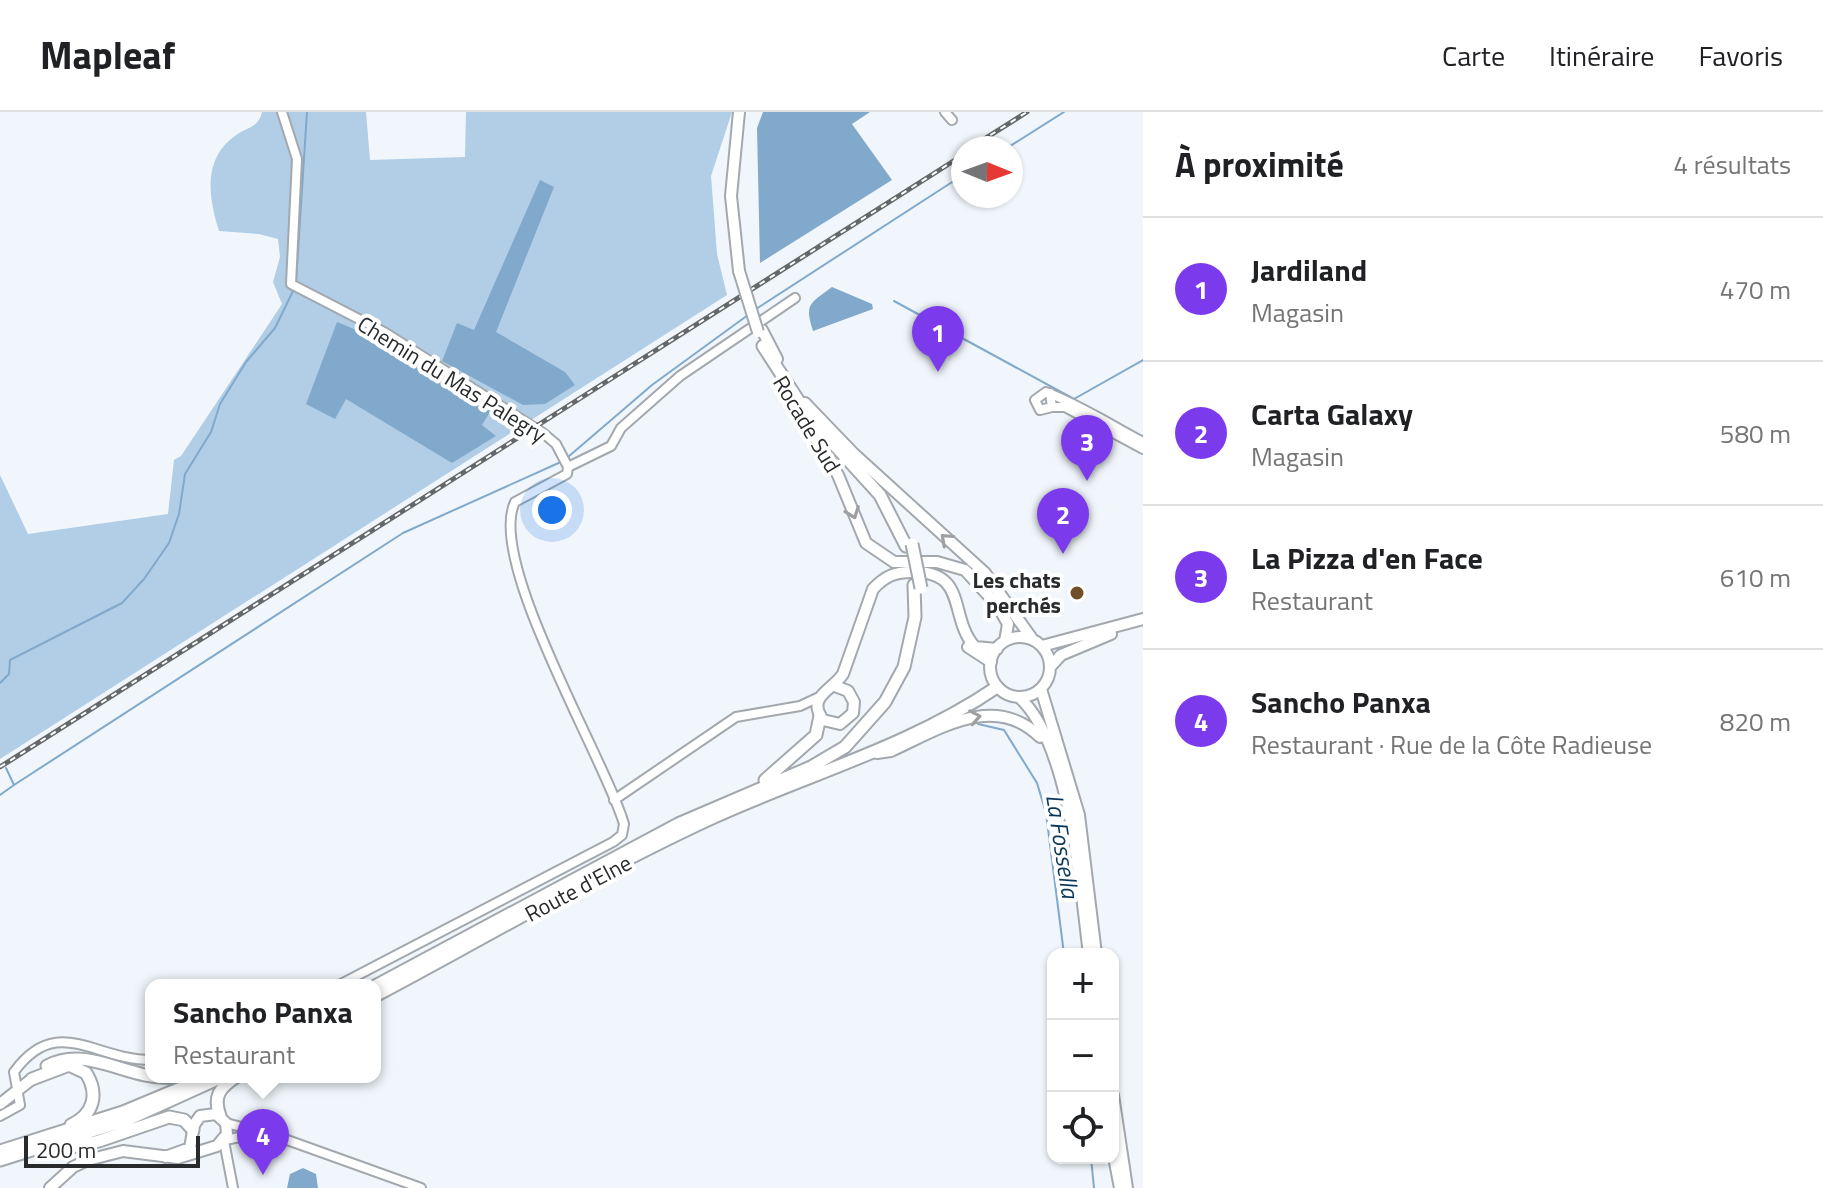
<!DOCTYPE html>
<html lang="fr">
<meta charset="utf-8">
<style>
:root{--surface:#fff;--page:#f6f6f6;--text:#202124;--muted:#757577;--line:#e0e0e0;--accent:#7c3aed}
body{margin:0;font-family:"Titillium Web",sans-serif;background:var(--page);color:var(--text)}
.controls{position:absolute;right:24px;bottom:24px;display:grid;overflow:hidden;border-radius:16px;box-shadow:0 2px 6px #0004}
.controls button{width:72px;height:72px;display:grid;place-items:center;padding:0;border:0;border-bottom:2px solid var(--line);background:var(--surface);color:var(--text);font:40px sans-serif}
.compass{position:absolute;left:951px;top:24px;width:72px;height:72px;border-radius:50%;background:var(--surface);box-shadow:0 2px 6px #0004;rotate:91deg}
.scale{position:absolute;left:24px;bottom:20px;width:176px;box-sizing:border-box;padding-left:8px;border:4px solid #282a2c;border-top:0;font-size:22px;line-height:28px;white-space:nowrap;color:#282a2c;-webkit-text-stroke:6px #fff;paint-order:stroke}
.you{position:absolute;left:552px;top:398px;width:28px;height:28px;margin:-20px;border:6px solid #fff;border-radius:50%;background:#1a73e8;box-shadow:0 0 0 12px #1a73e833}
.badge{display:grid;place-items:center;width:52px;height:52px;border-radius:50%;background:var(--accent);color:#fff;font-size:26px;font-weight:700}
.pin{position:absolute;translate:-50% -66px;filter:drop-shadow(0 2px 4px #0008)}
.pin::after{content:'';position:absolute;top:42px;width:28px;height:24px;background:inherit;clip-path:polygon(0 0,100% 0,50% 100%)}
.popup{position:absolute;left:145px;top:867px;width:236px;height:104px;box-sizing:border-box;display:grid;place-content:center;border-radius:16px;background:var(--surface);filter:drop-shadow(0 2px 6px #0005);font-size:26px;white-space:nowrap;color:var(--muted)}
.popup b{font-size:30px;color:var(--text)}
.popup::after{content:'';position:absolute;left:50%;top:100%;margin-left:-16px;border:16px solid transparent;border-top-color:var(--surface)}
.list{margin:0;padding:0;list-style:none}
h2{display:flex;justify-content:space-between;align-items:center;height:104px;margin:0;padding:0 32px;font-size:34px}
h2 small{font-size:26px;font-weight:400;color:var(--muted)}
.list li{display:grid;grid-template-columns:52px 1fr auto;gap:24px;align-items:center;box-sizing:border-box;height:144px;padding:0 32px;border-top:2px solid var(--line)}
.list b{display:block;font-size:30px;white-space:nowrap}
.list p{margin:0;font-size:26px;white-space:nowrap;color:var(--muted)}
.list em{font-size:26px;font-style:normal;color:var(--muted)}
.icon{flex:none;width:44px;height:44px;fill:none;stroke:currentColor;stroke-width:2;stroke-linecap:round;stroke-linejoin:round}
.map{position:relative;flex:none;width:1143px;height:1076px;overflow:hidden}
header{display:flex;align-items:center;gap:48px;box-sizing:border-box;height:112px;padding:0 40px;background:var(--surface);border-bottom:2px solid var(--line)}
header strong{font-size:38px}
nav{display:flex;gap:44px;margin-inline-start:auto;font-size:28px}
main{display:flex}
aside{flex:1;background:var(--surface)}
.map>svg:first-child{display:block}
.green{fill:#b2cde6}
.water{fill:#81a9cc}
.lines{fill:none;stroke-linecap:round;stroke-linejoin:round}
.stream{stroke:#81a9cc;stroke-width:2}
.minor-casing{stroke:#a2a8ad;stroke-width:12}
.major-casing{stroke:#a2a8ad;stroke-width:14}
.highway-casing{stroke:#a2a8ad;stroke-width:15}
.minor{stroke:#fff;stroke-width:8}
.major{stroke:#fff;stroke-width:10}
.highway{stroke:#fff;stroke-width:11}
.rail-casing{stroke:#65686b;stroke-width:5}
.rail{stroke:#fff;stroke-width:2;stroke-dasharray:6;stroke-linecap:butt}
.major-bridge-casing{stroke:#a2a8ad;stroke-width:14;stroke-linecap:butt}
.highway-bridge-casing{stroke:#a2a8ad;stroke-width:15;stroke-linecap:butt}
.major-bridge{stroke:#fff;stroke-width:10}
.highway-bridge{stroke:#fff;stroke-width:11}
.oneway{stroke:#9e9fa0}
.poi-dot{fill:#714d27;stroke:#fff;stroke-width:3}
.labels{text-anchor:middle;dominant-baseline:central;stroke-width:8;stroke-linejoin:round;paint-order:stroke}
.street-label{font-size:22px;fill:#282a2c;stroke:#fff}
.poi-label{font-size:22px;font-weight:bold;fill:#282a2c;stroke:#fff;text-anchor:end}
.water-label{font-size:24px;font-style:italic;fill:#08375a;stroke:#fff}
</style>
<header>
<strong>Mapleaf</strong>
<nav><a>Carte</a><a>Itinéraire</a><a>Favoris</a></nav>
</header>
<main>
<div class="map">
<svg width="1143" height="1076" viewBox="0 0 1143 1076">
<rect width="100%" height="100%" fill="#f0f6fb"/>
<path class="green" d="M262,0H366L370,48L465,45L466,0H732L711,64L717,142L727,183L0,647V363L28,422L168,402L174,348L181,344L282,192L273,170L280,145L278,127L259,122L219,119C207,81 203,42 241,20C252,14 259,13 262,0Z"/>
<path class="water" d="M763,0H870L852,12L892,68L760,151L757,16Z
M540,68L554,75L496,220L565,260L575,273L545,292L523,293L442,249L457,211L474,218Z
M832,175L872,192L873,197L813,219C804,191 810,192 832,175Z
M337,210L383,229L493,295L482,313L496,324L452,351L346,287L335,307L306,292Z
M303,1056L316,1062L318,1076H287L290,1062Z"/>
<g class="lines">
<path class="stream" d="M1007,36L1064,0
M296,170L307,0
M894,189L1074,287L1143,248
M756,197L963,63
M568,345L652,273L748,203
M0,571L9,562L10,548L122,491L144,467L169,431L179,402L185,362L211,320L220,292L246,250L275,216L294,177
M978,612L1004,618L1037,671L1046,701L1064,842
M14,673L403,421L563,349
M0,683L14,673L6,656
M1091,1046L1094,1076"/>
<defs>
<path id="minor" d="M282,0L297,47L291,172L384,220L543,321L556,332L568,355L567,362L515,390C486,449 605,647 624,712L622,723L613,730L339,873
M945,0L952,8
M1050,281L1052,295L1040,298L1035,288L1046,280C1080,293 1111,313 1143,330
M1052,295H1065L1143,337
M568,355L611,334L621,316L680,264L795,186
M614,688L736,605L800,594L817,586
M0,1004L20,993L14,960C57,901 94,948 151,948
M226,1011L276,1024L421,1076
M225,1028L255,1022
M224,1029L233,1076"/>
<path id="major" d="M739,159L731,84L739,0
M762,218L777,247
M805,291L854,342L985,461L1033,528
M800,300L838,363L866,431L894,450H937L965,458L998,494L1008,512L1005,529
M990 555a30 30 0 1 1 60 0a30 30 0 1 1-60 0Z
M1042,534L1143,507
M968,535L991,550
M1050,555L1061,543L1111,522
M835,574L848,579L854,590L853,601L840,612L823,608C806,584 832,579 843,562L873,477C885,464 895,460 912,460C969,459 948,505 975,535L997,537
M1041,577L1079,703L1096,842
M1019,585C1071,633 1080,774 1089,842
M877,641L891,639C939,617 995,580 1040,625
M1113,983L1127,1076
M0,992L32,967
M1113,1040L1120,1076
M50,1076L73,1055L88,1048L123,1039L178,1046L217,1034L227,1022L226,1011L216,1002L200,1004L194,1013L190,1036L165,1045"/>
<path id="highway" d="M763,234L809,305L880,383L906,434
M765,668L816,623L820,604
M375,874L678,712L811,655L845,635L885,590L904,555L915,505L914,473
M375,884C487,825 597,759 712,706C808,662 909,635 997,575
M47,954C88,932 129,969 172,965
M32,967L69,953L86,961C99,982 94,1002 71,1013
M220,1004C213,985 219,976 236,965
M0,1039L123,1000L195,970
M47,1041L99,1029L169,1005L184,1008L193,1018
M0,1048L127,1008L222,965"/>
</defs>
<use href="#minor" class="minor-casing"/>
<use href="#major" class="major-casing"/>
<use href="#highway" class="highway-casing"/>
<use href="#minor" class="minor"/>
<use href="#major" class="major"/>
<use href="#highway" class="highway"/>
<defs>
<path id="rail" d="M970,36L1027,0
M0,655L963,43"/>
</defs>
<use href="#rail" class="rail-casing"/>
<use href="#rail" class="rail"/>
<defs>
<path id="major-bridge" d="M739,159L758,220"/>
<path id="highway-bridge" d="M912,432L921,476"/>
</defs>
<use href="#major-bridge" class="major-bridge-casing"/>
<use href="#highway-bridge" class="highway-bridge-casing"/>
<use href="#major-bridge" class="major-bridge"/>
<use href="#highway-bridge" class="highway-bridge"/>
</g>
<defs><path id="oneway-chevron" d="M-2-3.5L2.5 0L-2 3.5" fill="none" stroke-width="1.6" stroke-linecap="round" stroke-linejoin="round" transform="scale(2)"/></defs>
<g class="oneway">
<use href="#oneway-chevron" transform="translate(853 401) rotate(70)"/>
<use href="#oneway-chevron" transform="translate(946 427) rotate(-138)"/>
<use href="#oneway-chevron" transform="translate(975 605) rotate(-10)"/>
</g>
<circle class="poi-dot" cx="1077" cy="481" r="8"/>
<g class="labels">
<g class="street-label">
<text transform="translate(452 267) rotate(32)">Chemin du Mas Palegry</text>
<text transform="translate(807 312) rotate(59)">Rocade Sud</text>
<text transform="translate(578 776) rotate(-28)">Route d'Elne</text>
</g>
<g class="poi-label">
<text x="1061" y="468">Les chats<tspan x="1061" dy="25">perchés</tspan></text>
</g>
<g class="water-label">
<text transform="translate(1063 734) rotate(81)">La Fossella</text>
</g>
</g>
</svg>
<div class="controls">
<button>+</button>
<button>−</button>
<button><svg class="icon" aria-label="locate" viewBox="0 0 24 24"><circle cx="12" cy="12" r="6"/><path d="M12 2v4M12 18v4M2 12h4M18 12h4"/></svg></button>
</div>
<svg class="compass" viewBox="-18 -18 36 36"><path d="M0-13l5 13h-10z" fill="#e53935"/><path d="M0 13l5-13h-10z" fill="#757577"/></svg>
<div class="scale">200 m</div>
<div class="you"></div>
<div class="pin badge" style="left:938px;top:260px">1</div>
<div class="pin badge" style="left:1063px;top:442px">2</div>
<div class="pin badge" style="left:1087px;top:369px">3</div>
<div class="pin badge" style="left:263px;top:1063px">4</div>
<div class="popup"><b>Sancho Panxa</b>Restaurant</div>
</div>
<aside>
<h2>À proximité<small>4 résultats</small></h2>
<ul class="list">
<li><span class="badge">1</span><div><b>Jardiland</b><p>Magasin</p></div><em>470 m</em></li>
<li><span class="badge">2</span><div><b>Carta Galaxy</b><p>Magasin</p></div><em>580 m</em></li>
<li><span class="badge">3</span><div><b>La Pizza d'en Face</b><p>Restaurant</p></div><em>610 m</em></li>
<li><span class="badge">4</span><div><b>Sancho Panxa</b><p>Restaurant · Rue de la Côte Radieuse</p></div><em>820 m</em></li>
</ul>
</aside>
</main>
